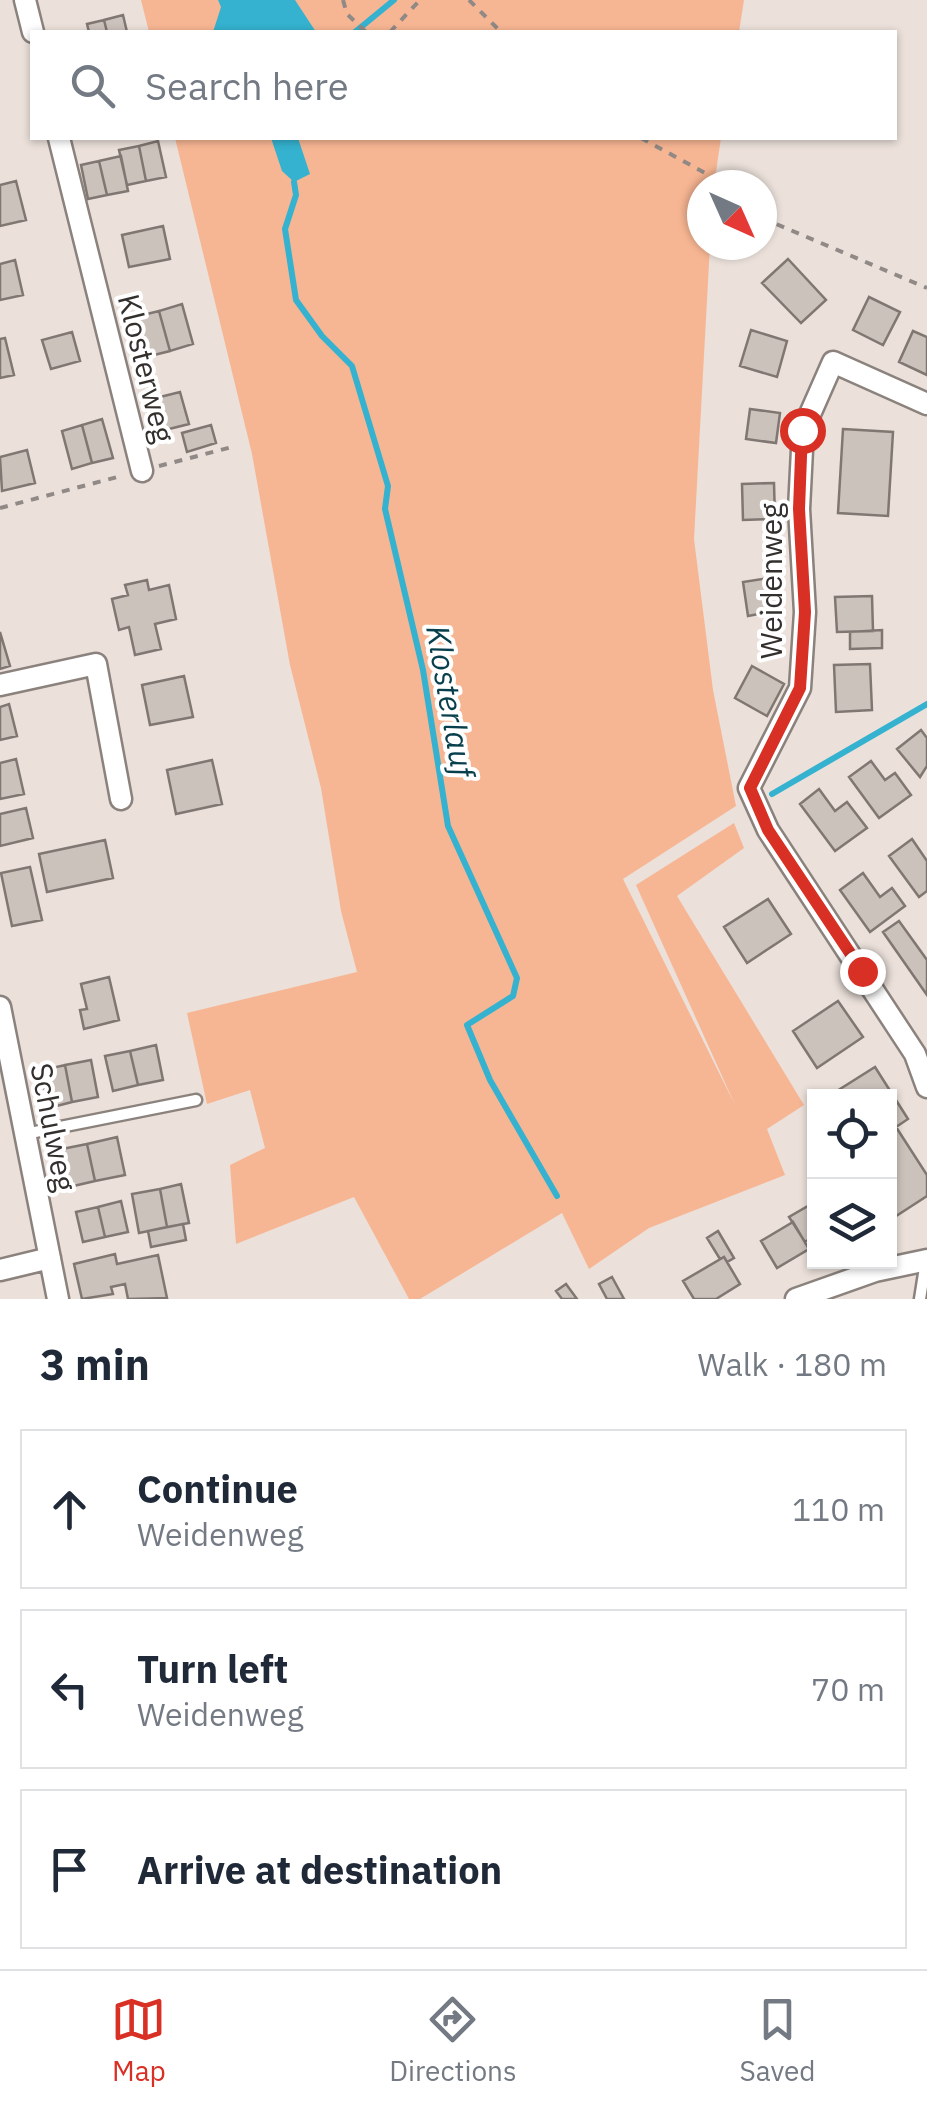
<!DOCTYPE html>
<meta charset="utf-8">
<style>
:root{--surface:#fff;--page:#f2f2f3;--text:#1f2937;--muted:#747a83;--line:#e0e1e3;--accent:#d93025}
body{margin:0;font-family:"IBM Plex Sans",sans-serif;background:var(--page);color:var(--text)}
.controls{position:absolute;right:30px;bottom:30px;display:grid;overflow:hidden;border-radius:0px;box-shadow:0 2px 8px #0004}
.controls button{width:90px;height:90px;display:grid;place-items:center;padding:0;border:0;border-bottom:2px solid var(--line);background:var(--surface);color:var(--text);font:50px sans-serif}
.compass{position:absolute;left:687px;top:170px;width:90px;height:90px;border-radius:50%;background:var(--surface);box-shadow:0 2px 8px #0004;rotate:135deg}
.stop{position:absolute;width:30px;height:30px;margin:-22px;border:8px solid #d93025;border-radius:50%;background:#fff}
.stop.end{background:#d93025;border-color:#fff;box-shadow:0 2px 10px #0008}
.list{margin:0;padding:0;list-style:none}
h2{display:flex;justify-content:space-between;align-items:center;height:130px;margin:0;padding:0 40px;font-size:42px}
h2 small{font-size:32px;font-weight:400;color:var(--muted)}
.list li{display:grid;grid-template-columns:65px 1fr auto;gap:30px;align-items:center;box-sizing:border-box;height:160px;margin:0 20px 20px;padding:0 20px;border:2px solid var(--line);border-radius:0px}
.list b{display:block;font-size:38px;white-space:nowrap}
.list p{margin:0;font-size:32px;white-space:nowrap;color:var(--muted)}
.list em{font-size:32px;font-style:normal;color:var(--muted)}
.icon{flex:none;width:55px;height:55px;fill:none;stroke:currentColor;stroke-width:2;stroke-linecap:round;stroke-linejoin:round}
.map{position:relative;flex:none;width:927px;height:1299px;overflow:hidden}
.search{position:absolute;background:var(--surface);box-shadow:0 2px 8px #0004;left:30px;right:30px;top:30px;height:110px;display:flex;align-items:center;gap:25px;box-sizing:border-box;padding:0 35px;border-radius:0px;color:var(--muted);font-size:38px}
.sheet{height:670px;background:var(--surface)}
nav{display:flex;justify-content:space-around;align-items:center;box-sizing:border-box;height:140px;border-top:2px solid var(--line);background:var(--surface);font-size:28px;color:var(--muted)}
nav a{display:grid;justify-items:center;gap:5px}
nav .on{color:var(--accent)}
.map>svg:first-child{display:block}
.green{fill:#f7b693}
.water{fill:#34b2cf}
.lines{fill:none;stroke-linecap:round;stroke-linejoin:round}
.stream{stroke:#34b2cf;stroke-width:6}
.building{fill:#ccc2bc;stroke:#807772;stroke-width:2.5}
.lane-casing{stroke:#8b827d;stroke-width:15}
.street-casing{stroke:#8b827d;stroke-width:25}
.path{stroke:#908985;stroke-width:4;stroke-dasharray:8 8;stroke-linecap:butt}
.lane{stroke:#fff;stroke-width:10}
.street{stroke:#fff;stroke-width:20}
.route{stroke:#d93025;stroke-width:12}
.labels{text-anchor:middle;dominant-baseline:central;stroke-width:8;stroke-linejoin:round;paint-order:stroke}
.street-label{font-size:30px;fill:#332f2d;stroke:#fff}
.water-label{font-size:32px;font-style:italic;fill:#083f4c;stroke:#fff}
</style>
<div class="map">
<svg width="927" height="1299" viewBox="0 0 927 1299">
<rect width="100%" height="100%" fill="#ebe0da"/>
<path class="green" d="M141,0H744L739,32H149Z
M175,138H721L714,185H702V245H710L694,539L713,690L736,806L623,879L735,1105L636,885L734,823L744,848L677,896L804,1105L767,1129L785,1175L649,1228L589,1269L562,1213L420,1299H409L354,1197L236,1244L230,1165L265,1148L250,1090L207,1104L187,1013L357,972L341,911L321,788L290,665L252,454Z"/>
<path class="water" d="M218,0H295L316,32H213L221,7Z
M271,138H298L310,174L294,182L282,171Z"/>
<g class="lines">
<path class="stream" d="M355,32L394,0
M294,182L296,195L285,229L296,300L322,336L352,366L388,486L385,509L423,670L448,826L517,978L513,996L467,1025L490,1080L557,1196
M772,794L927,704"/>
</g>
<path class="building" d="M123,15L127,32H107L104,20Z
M104,20L107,32H89L87,24Z
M158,141L166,177L146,181L139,146Z
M139,146L146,181L127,185L119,150Z
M121,156L128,191L107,195L99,161Z
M99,161L107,195L88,199L81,165Z
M16,181L26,220L0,226V185Z
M163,226L170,259L129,267L122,235Z
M788,259L826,300L801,323L762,283Z
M15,260L23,295L0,300V264Z
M869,297L900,312L883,345L853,330Z
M182,304L193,344L170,351L159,311Z
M159,311L170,351L146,357L135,317Z
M751,330L787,341L777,377L740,366Z
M913,331L927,337V375L899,362Z
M72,332L80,361L51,369L42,340Z
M5,338L14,375L0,378V339Z
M180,392L189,424L153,433L144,401Z
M750,409L780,413L776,443L746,439Z
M102,419L113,458L92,463L82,425Z
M82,425L92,463L72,469L62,431Z
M211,425L216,443L187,452L182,433Z
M843,429L893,432L888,516L838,513Z
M27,450L35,483L2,491L0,457Z
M774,483L775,519L743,520L742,484Z
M775,577L781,610L748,616L743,582Z
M147,580L149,590L169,585L176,619L155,624L161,649L135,655L129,627L119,630L112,599L128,595L125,585Z
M872,596L873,631L837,632L835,597Z
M882,630V648L850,649V632Z
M0,632L10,666L0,669Z
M870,664L872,710L836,712L834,665Z
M752,666L784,684L767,716L735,698Z
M184,676L193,717L150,725L142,685Z
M9,704L17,736L0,740V707Z
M921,730L927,738V766L920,777L897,749Z
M16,759L24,794L0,799V763Z
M212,760L222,804L176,814L167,770Z
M871,761L885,780L895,773L911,795L879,818L849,777Z
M819,789L835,811L847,802L867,828L835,851L800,804Z
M26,808L33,838L0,846V814Z
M912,839L927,861V891L919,897L889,856Z
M105,840L113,878L47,892L39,854Z
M30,867L42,920L12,926L1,873Z
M863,873L880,897L892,888L905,906L870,932L840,890Z
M768,899L791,934L747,963L724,927Z
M899,921L927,960V995L883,932Z
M109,977L119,1020L84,1029L80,1010L87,1009L81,984Z
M838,1001L863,1037L817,1068L793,1031Z
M156,1045L163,1080L138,1085L130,1051Z
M130,1051L138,1085L113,1091L105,1056Z
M91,1060L98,1097L72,1102L65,1065Z
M65,1065L72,1102L49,1108L40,1071Z
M875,1067L908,1119L896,1127L927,1175V1196L890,1220V1096H829Z
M117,1137L125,1175L95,1181L87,1144Z
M87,1144L95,1181L65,1188L57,1150Z
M181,1184L189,1223L167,1227L160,1189Z
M160,1189L167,1227L139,1233L132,1194Z
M121,1201L128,1232L105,1237L98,1207Z
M808,1206L814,1217V1236L805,1242L789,1217Z
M98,1207L105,1237L83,1242L76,1212Z
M793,1222L809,1249L777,1268L761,1241Z
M183,1224L186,1240L151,1247L148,1231Z
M718,1231L734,1258L727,1262L724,1257L720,1259L707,1238Z
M115,1254L117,1264L158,1255L167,1298L128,1299L125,1284L111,1287L113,1294L82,1299L74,1264Z
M724,1257L740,1284L716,1299H694L683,1281Z
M612,1277L624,1299H607L599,1284Z
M566,1284L577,1299H562L556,1291Z"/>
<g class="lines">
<defs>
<path id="lane" d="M25,1134L196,1100
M920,1299L926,1261"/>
<path id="street" d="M25,0L33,32
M59,138L142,471
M927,404L833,362L803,430L799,509L805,612L800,688L749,788L768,830L915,1054L927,1087
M0,685L96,664L121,799
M0,1007L58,1299
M0,1270L50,1258
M796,1299L875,1271L927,1260"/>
</defs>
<use href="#lane" class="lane-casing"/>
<use href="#street" class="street-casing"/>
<path class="path" d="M343,0L347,14L366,32
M469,0L501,32
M390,32L420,0
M641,138L727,185
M762,218L927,288
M159,466L236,446
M0,508L121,476"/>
<use href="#lane" class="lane"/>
<use href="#street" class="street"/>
</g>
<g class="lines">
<path class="route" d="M802,430L799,509L805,612L800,688L750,788L768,830L862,971"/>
</g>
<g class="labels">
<g class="street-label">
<text transform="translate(147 368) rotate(76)">Klosterweg</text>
<text transform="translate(770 581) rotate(-90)">Weidenweg</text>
<text transform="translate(54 1127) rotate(79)">Schulweg</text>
</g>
<g class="water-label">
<text transform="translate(451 701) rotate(80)">Klosterlauf</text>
</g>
</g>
</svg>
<div class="controls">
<button><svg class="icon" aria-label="locate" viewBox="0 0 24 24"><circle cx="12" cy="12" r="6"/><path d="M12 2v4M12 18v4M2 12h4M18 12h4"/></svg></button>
<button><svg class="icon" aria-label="layers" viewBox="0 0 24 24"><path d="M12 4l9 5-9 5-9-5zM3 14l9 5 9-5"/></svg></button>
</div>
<svg class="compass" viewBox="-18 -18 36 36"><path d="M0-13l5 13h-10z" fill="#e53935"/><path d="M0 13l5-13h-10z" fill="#747a83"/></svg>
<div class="stop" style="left:802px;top:430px"></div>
<div class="stop end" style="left:862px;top:971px"></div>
<div class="search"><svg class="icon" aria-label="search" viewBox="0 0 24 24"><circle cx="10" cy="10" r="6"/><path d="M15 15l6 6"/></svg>Search here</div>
</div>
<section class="sheet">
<h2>3 min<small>Walk · 180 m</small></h2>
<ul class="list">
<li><svg class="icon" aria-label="ahead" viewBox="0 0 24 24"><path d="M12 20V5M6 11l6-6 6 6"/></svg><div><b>Continue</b><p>Weidenweg</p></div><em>110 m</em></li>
<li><svg class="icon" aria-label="left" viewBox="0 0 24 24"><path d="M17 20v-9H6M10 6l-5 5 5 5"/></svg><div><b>Turn left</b><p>Weidenweg</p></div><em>70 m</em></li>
<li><svg class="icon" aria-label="arrive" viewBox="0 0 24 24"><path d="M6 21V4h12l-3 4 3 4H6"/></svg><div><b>Arrive at destination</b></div></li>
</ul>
</section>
<nav>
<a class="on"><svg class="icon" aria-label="map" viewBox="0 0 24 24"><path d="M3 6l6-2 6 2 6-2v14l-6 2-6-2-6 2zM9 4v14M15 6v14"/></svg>Map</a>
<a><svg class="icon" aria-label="directions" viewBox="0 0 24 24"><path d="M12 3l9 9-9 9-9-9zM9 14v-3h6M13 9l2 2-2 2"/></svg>Directions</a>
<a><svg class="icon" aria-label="saved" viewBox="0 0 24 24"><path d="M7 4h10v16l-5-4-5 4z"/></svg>Saved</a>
</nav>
